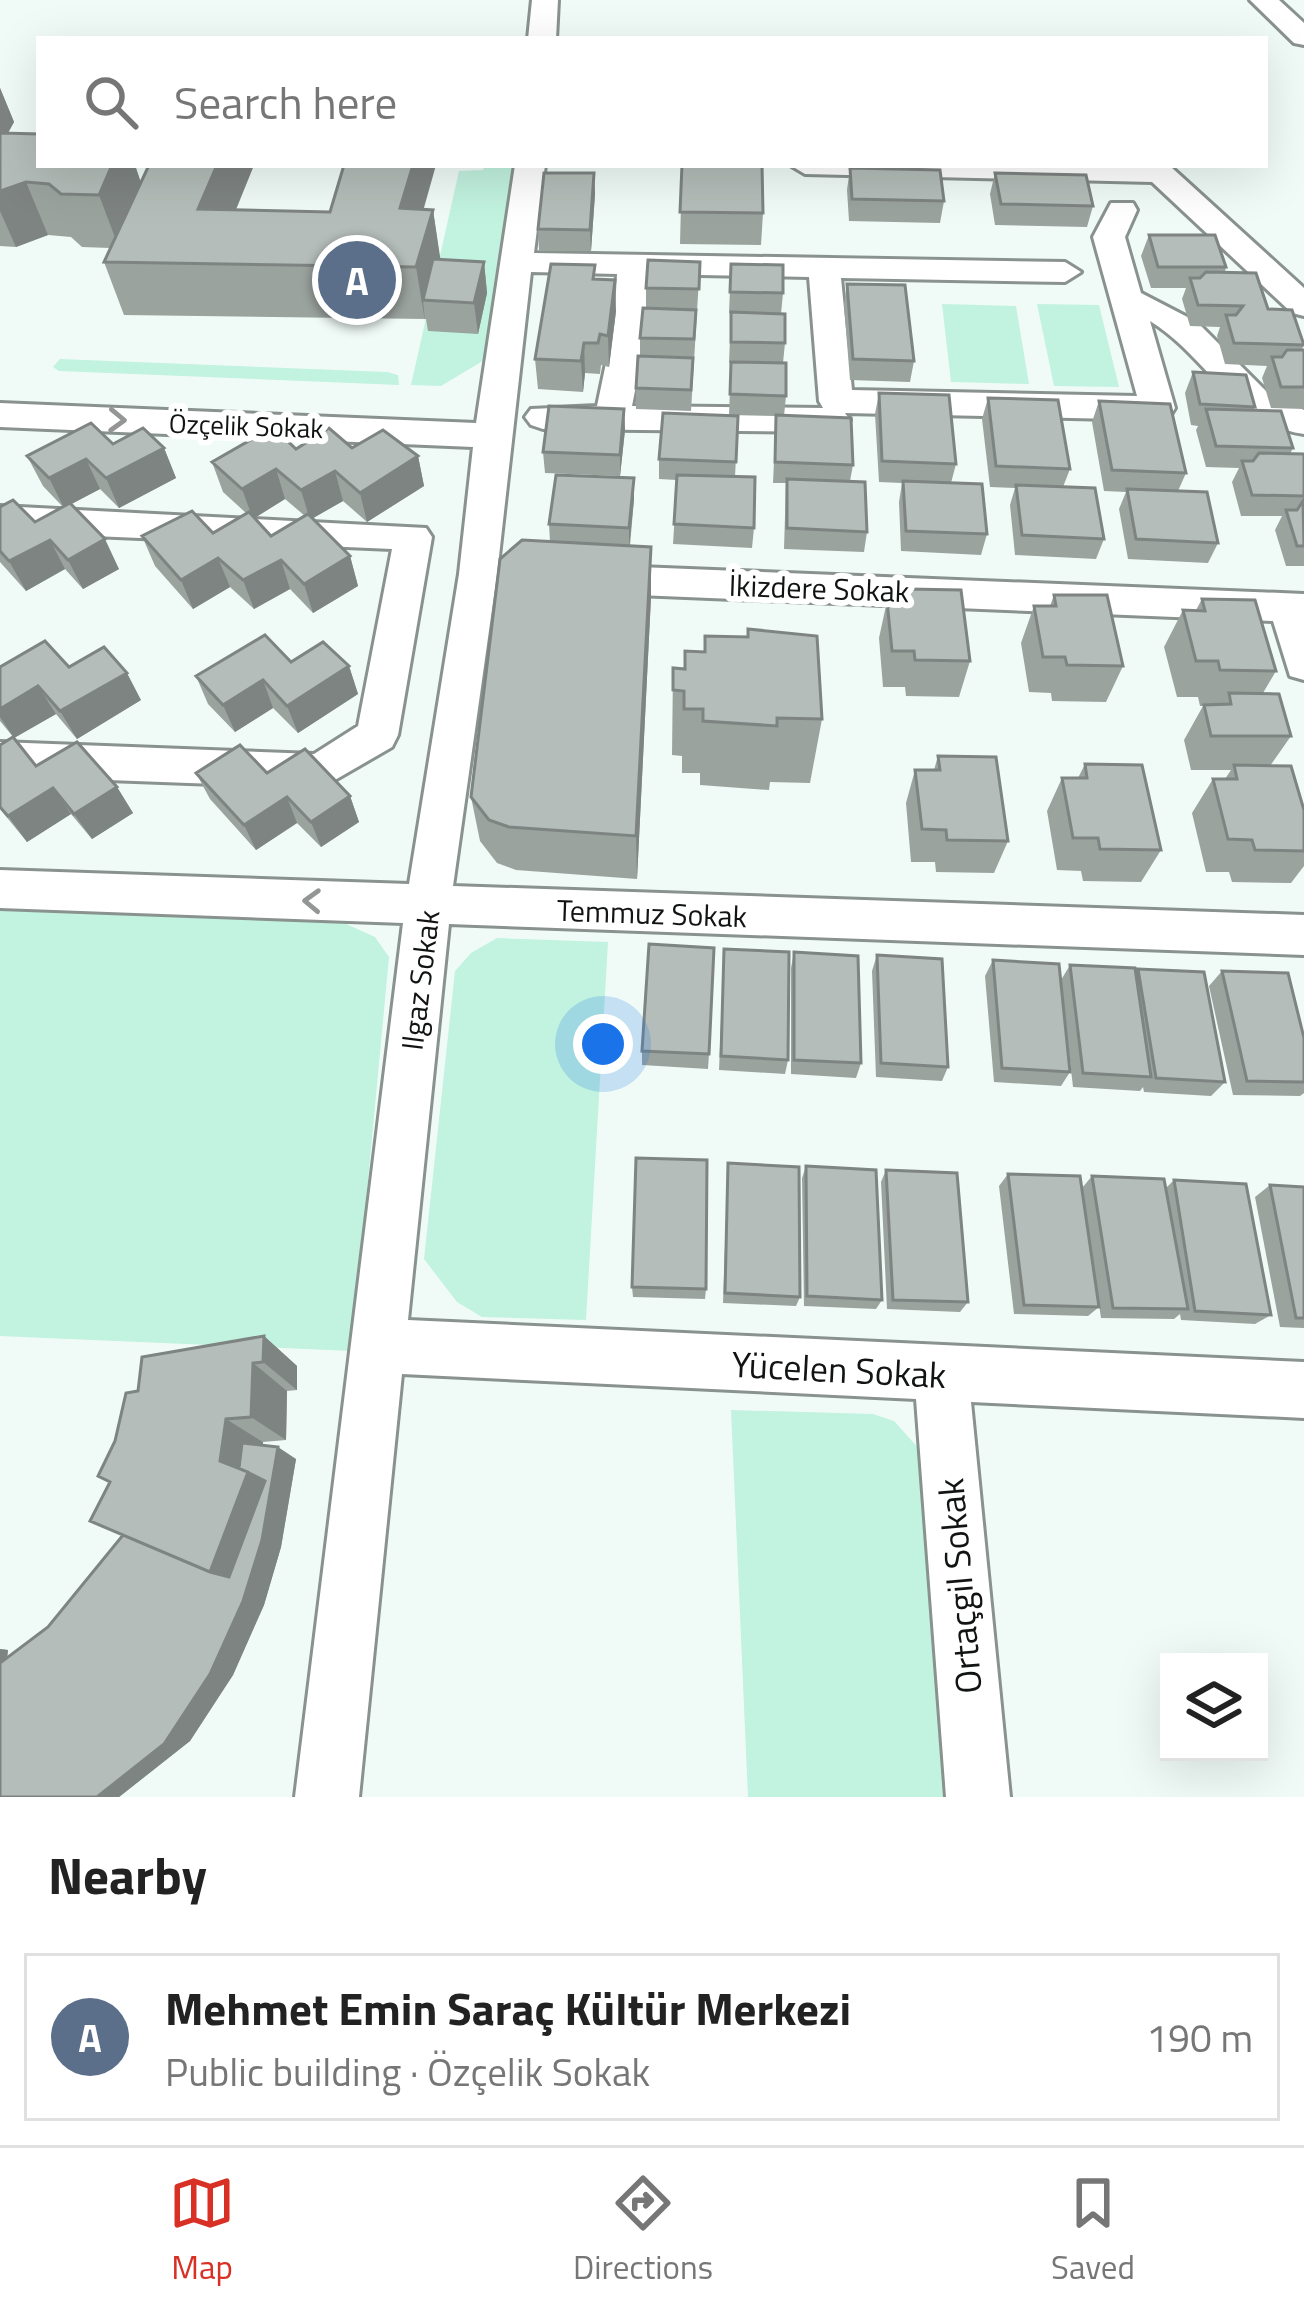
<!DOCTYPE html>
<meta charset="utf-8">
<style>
:root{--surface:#fff;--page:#f2f2f2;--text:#222;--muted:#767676;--line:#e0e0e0;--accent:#d93025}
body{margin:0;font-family:"Titillium Web",sans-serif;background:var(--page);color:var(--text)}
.controls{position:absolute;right:36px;bottom:36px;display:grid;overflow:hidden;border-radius:0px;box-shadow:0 12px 48px #0002}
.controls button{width:108px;height:108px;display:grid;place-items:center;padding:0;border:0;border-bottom:3px solid var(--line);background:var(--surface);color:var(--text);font:60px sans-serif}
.you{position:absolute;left:603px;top:1044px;width:42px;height:42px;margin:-30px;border:9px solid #fff;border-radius:50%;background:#1a73e8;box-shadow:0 0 0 18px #1a73e833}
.badge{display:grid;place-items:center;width:78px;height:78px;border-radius:50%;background:var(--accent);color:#fff;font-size:39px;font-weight:700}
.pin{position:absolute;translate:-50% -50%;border:6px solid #fff;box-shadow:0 3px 12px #0006}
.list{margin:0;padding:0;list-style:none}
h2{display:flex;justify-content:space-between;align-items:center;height:156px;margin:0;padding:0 48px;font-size:51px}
h2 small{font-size:39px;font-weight:400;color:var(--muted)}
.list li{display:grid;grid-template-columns:78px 1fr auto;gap:36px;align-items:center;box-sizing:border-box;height:168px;margin:0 24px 24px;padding:0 24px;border:3px solid var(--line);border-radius:0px}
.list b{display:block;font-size:45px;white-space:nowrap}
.list p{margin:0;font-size:39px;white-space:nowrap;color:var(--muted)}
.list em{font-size:39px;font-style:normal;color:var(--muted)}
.icon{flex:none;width:66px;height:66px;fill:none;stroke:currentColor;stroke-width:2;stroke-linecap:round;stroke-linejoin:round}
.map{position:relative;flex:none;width:1304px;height:1797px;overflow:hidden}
.search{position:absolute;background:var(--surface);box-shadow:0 12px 48px #0002;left:36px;right:36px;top:36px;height:132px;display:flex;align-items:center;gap:30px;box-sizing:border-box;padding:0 42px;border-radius:0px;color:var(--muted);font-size:45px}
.sheet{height:348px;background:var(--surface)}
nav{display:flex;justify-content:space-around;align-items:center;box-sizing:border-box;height:168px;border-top:3px solid var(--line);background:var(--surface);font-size:33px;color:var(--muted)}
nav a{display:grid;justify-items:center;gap:6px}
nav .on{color:var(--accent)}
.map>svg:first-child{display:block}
.green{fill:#c2f2e0}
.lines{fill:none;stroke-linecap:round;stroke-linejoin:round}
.minor-casing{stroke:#89928e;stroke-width:6}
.minor{fill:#fff;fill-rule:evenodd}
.wall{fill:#9ba39f;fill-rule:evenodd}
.shaded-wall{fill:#7e8482}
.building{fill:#b4bdb9;stroke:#7e8482;stroke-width:3}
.oneway{stroke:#949595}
.labels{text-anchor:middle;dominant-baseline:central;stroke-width:12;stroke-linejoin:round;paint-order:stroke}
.far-street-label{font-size:27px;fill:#111413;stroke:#fff}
.street-label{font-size:30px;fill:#111413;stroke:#fff}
.near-street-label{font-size:36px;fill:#111413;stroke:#fff}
</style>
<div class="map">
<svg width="1304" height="1797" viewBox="0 0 1304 1797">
<rect width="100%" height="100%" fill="#f0fbf7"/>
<path class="green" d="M485,165H513L486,359L441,386L411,385L459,171L483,170Z
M942,304L1016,306L1029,384L951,382Z
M1037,304L1099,305L1119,387L1054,386Z
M60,359L387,372L398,375L399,385L59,371L53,367Z
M0,906L344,923L375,937L389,957L352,1351L0,1336Z
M497,938L608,942L586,1320L482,1317L457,1302L424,1259L455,971L471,953Z
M731,1410L873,1414L894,1421L921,1451L945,1797H748Z"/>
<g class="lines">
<defs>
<path id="minor" d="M532,0H558L556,39H528Z
M1250,0H1279L1304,23V45L1294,43Z
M515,165H545L534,253L1065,262L1081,272L1065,282L841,278L852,390L1137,396L1093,237L1111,203H1133L1137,210L1125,237L1141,293L1197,322L1271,396L1304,410V434C1233,424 1207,356 1150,321L1175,408L1170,416L1158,420L845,413L850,420L844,428L832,432L543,429L531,425L525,417L531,409L597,406L614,325L617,274L531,272L497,574L453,886L1304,915V955L449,924L408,1320L1304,1362V1418L971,1402L1010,1797H946L916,1399L402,1374L359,1797H295L403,923L0,908V870L409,884L459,574L473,447L0,427V403L476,423ZM649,274L809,277L819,401L823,408L632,406L648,325Z
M790,165L1171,167L1304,288V316L1292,313L1152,182L805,174Z
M0,506L426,528L432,537L398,735L392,747L321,788L0,776V742L314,754L358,726L392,549L0,532Z
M589,565L1304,594V680L1290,676L1273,621L589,593L575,589L570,579L575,569Z"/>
</defs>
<use href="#minor" class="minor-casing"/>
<use href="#minor" class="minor"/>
</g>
<path class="wall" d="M0,88L14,122L8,133L39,165H135L141,183L149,165H254L236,210L330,212L433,210L440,260L484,262L487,293L478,334L428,331L426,319L124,315L104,262L110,248L82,247L71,237L48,235L16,247L0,246Z
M682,165L763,213L761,245L680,244Z
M850,168L944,201L940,223L849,221L847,190Z
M594,173L595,194L591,251H539L538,229Z
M995,173L1093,206L1087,227L995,225L990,194Z
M1149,235L1226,267L1225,272L1304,343L1302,350H1304V409L1271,408L1262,378L1267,366L1225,364L1217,336L1220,327L1190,326L1182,299L1186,288H1151L1141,256Z
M700,262L691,411L636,409V388L640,356V338L646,308V288Z
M731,264L783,293L781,314L785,343L783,363L786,396L784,416L853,465L850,481L867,532L864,552L784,549L786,483H773L776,416L729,415L731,363H729L731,314L729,313Z
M595,279L616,311L609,367L601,365L600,374L585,373L583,392L538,389L535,359Z
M847,284L914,361L910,382L850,380L844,305Z
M1193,372L1255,407L1253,410L1293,448L1290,454H1304V566H1286L1275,530L1282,516H1241L1232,482L1239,468L1206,467L1196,430L1198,426L1191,425L1185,393Z
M879,393L956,464L951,483L987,534L981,555L901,551L899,502L902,483L879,482L875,414Z
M988,398L1070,469L1063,487L1104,539L1096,559L1015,555L1010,505L1015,488L990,487L982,419Z
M1099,401L1186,473L1178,491L1218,543L1208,563L1128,559L1119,509L1126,492L1104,491L1092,422Z
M624,409L625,430L620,476L545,473L543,452Z
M738,416L735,477L754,528L752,548L673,544L677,480L659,479V459Z
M113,444L164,448L176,478L119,508L100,489L71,504L119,569L83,589L65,569L26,591L0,562V507L35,522L63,507L43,486L27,456Z
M352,448L418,456L424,486L367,522L343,501L312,518L350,556L358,586L313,613L290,589L254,609L230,587L193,609L155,566L142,536L213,533L246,513L223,492L212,462L296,449ZM285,499L305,516L271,536L254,518Z
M634,499L630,546L651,547V597L637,879L516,870L497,863L480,841L471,797L550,542L549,524Z
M908,589L970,661L959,697L906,696L905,687H883L879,638L887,601H905Z
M1054,595L1123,666L1106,702L1052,701L1051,693L1029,692L1021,643L1034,606H1050Z
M1202,599L1276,671L1263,693L1291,736L1270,766L1304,810V866L1291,883L1232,882L1229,872H1206L1192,813L1213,779H1225L1231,770H1191L1184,740L1203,706H1200L1198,697H1177L1164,647L1183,610H1196Z
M291,662L349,666L358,694L298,733L273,708L235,732L208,704L196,676Z
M0,667H69L141,700L77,739L56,714L14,738L0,721Z
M673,668L822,719L810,783L770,782L769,790L700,785V773H682V756L672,755Z
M0,745L36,766L117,787L133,813L92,839L71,814L27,842L0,809Z
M938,756L1008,841L994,873L936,872L935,862H911L906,803L915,770H934Z
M1085,764L1161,850L1141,882L1083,881L1081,871L1057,870L1047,811L1062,778H1078Z
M196,773H267L350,796L359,822L321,847L297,823L256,850L210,799Z
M724,949L788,1060L785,1074L719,1070Z
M794,952L861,1063L856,1078L791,1074V968Z
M877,955L948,1067L942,1081L876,1077L872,971Z
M993,960L1070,1072L1061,1086L994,1082L985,976Z
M1070,965L1136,972L1138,969L1225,1082L1211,1096L1144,1092L1143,1087L1140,1091L1073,1087L1061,980Z
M1222,971L1304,1038V1093L1300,1096L1233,1095L1209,986Z
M642,1051L709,1054L708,1069L642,1065Z
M728,1163L800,1297L796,1306L723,1303Z
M806,1166L882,1300L876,1309L804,1306L802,1178Z
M886,1170L968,1302L960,1312L887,1309L881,1182Z
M1008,1174L1099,1307L1088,1316L1014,1314L999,1186Z
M1092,1176L1166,1188L1174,1180L1271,1315L1255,1324L1181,1320L1180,1314L1174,1319L1101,1318L1082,1188Z
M1270,1185L1304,1187V1328L1280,1327L1255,1197Z
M632,1287L706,1289L705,1299L633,1297Z
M264,1336L297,1366V1390L287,1391L286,1440L263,1442V1446L296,1459L281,1547L264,1605L233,1675L190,1741L119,1797H0V1649L8,1650L7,1658L48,1627L123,1535L110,1482L138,1391Z"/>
<path class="shaded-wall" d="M0,88L14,122L0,147Z
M112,165H135L143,189L119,248L99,195Z
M217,165H254L214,262L198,209Z
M413,165H436L409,261L400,208Z
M594,173L595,194L591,251L590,230Z
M26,182L48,235L16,247L0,211V191Z
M433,210L441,263L423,300L425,321L416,267Z
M484,262L487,293L478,334L474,303Z
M615,280L616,311L609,367L608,336Z
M584,343L585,373L583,392L581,361Z
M624,409L625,430L620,476V455Z
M164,448L176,478L119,508L106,478Z
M418,456L424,486L367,522L360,493Z
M86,459L100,489L64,508L49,478Z
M276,469L285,499L253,519L242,489Z
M335,471L343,501L310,520L301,490Z
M634,478V499L629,548V528Z
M105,539L119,569L83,589L68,560Z
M50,540L65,569L26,591L9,561Z
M651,547V597L637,879L636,836Z
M350,556L358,586L313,613L304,584Z
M218,558L230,587L193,609L181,580Z
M281,560L290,589L254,609L243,580Z
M349,666L358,694L298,733L287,706Z
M127,673L141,700L77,739L60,711Z
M263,680L273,708L235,732L223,705Z
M38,686L56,714L14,738L0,717V709Z
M117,787L133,813L92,839L74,814Z
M53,788L71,814L27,842L8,816Z
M350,796L359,822L321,847L311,822Z
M287,797L297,823L256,850L244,825Z
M264,1336L297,1366V1390L263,1362Z
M253,1363L287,1391L286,1440L251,1417Z
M226,1419L263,1442L259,1478L278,1447L296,1459L281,1547L264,1605L233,1675L190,1741L119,1797H97L210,1572Z
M0,1649L8,1650L0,1717Z"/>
<path class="building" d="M0,133L39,134V165H112L99,195L61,194L49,184L26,182L0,191Z
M149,165H217L198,209L330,212L344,165H413L400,208L433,210L416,267L104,262Z
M682,165H762L763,213L680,212Z
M850,168L940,170L944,201L852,199Z
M544,173H594L590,230L538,229Z
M995,173L1086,175L1093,206L1001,204Z
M1149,235H1215L1226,267H1158Z
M433,259L484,262L474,303L423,300Z
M648,260L700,262L699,289L646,288Z
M551,264L595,265L593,279L615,280L608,336L600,334L598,343H584L581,361L535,359Z
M731,264L783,265V293L730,292Z
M1206,272L1256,273L1268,309L1292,310L1304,345L1234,343L1226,315H1236L1243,306L1198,305L1190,278H1200Z
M847,284L905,285L914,361L853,359Z
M643,308L696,310L694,339L640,338Z
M731,312L785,314V343L731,342Z
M1287,350H1304V387H1281L1272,357H1282Z
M638,356L693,358L691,390L636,388Z
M731,362L786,363V396L730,394Z
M1193,372L1246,375L1255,407L1200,404Z
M879,393L949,395L956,464L882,461Z
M988,398L1058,400L1070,469L996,466Z
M1099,401L1170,404L1186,473L1112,470Z
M549,406L624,409L620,455L543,452Z
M1206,409L1281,411L1293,448L1216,446Z
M663,413L738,416L736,462L659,459Z
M776,415L851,418L853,465L775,462Z
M91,423L113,444L143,428L164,448L106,478L86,459L49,478L27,456Z
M273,427L296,449L329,428L352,448L383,430L418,456L360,493L335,471L301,490L276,469L242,489L212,462Z
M1259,453L1304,454V496L1252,495L1242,461H1253Z
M556,475L634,478L629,528L549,524Z
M677,475L755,477L754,528L674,524Z
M787,479L865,482L867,532L787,528Z
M903,481L982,484L987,534L906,531Z
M1016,485L1095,488L1104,539L1022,535Z
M1127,489L1207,492L1218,543L1136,539Z
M13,500L35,522L70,503L105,539L68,560L50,540L9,561L0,551V507Z
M1303,501L1304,546H1297L1286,510H1297Z
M192,511L213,533L249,512L271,536L308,514L350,556L304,584L281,560L243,580L218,558L181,580L142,536Z
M522,540L651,547L636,836L509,827L489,820L471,797L500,559Z
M908,589L961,590L970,661L915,660L914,651H892L887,601H909Z
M1054,595H1107L1123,666L1067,665L1065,657H1043L1034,606H1056Z
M1202,599L1255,600L1276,671L1220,670L1218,661H1196L1183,610L1205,611Z
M748,629L817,636L822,719L777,718V726L703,721V709H684V691L673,690V668L685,669V651L705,652V636L748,637Z
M265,635L291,662L323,642L349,666L287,706L263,680L223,705L196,676Z
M45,641L69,667L104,647L127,673L60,711L38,686L0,709V667Z
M1229,693L1279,694L1291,736H1211L1204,705L1231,704Z
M13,737L36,766L77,742L117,787L74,814L53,788L8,816L0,807V745Z
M240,745L267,773L305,749L350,796L311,822L287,797L244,825L196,773Z
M938,756L996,757L1008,841L947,840L946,830L922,829L915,770H940Z
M1085,764L1142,765L1161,850L1100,849L1098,838H1073L1062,778H1087Z
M1234,765L1291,766L1304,810V851L1255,850L1252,840L1228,839L1213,779H1237Z
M649,944L714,948L709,1054L642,1051Z
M724,949L789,952L788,1060L721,1056Z
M794,952L858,956L861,1063L794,1060Z
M877,955L942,959L948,1067L881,1063Z
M993,960L1059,964L1070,1072L1002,1068Z
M1070,965L1135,968L1151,1077L1083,1073Z
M1138,969L1204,972L1225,1082L1156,1078Z
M1222,971L1288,973L1304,1038V1082L1247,1081Z
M636,1158L707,1160L706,1289L632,1287Z
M728,1163L799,1167L800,1297L725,1293Z
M806,1166L876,1170L882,1300L807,1296Z
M886,1170L957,1173L968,1302L893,1300Z
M1008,1174L1080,1176L1099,1307L1024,1305Z
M1092,1176L1164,1179L1188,1309L1113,1308Z
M1174,1180L1246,1184L1271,1315L1195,1311Z
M1270,1185L1304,1187V1318H1296Z
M264,1336L263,1362L253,1363L251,1417L226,1419L220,1461L248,1472L210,1572L90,1521L110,1482L98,1476L115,1441L126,1393L138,1391L142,1357Z
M242,1443L278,1447L262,1540L243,1601L210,1674L164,1744L97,1797H0V1663L48,1627L123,1535L210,1572L229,1577L265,1481L239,1468Z"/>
<defs><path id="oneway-chevron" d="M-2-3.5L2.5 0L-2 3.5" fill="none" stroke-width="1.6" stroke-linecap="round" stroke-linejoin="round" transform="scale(3)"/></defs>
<g class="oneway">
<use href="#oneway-chevron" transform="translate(117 420) rotate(2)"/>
<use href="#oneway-chevron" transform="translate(312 901) rotate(-178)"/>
</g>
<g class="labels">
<g class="far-street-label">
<text transform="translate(246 425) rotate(2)">Özçelik Sokak</text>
</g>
<g class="street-label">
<text transform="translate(819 588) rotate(2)">İkizdere Sokak</text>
<text transform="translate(652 913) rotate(2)">Temmuz Sokak</text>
<text transform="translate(420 980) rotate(-83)">Ilgaz Sokak</text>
</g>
<g class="near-street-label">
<text transform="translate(839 1369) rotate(3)">Yücelen Sokak</text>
<text transform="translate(959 1586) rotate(-95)">Ortaçgil Sokak</text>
</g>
</g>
</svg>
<div class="controls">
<button><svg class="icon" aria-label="layers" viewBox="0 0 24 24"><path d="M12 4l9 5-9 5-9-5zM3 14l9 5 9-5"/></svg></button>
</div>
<div class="you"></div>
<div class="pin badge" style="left:357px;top:280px;background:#5c6f8a">A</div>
<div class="search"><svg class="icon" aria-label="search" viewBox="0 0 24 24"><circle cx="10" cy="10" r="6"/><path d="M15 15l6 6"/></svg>Search here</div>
</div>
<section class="sheet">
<h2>Nearby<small></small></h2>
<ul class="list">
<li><span class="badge" style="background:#5c6f8a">A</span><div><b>Mehmet Emin Saraç Kültür Merkezi</b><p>Public building · Özçelik Sokak</p></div><em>190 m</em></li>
</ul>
</section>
<nav>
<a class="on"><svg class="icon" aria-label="map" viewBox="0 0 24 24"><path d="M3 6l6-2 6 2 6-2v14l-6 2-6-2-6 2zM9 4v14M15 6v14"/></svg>Map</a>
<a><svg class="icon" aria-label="directions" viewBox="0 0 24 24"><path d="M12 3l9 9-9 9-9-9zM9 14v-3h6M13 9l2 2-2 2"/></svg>Directions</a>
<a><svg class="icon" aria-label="saved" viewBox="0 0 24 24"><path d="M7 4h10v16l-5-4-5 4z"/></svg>Saved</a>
</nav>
